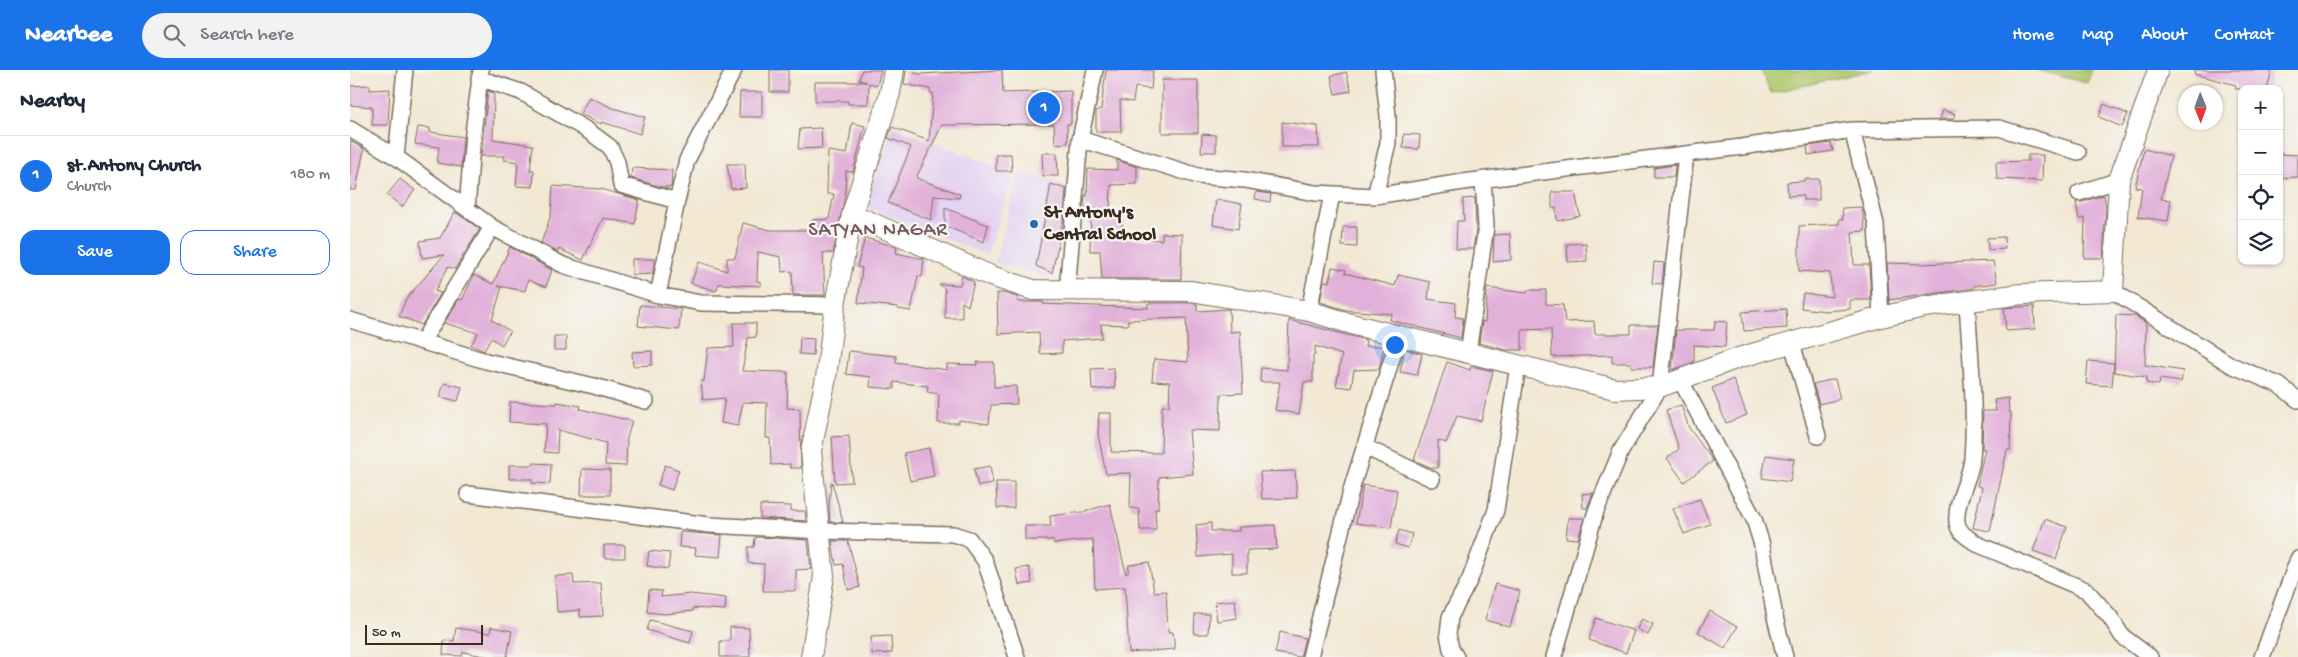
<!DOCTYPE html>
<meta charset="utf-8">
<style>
:root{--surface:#fff;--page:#f2f2f3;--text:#1f2937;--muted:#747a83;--line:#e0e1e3;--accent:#1a73e8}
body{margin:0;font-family:"Gochi Hand",sans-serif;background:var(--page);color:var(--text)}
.controls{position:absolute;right:15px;top:15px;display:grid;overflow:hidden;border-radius:10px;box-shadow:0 1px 4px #0004}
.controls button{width:45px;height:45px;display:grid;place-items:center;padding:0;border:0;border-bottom:1px solid var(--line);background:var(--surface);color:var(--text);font:25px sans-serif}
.compass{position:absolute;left:1828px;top:15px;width:45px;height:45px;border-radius:50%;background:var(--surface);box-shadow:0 1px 4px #0004;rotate:179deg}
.scale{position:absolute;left:15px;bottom:12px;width:118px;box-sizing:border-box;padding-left:5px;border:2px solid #3b2a1e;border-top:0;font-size:14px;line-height:18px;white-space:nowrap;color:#3b2a1e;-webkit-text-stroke:4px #f6f6f2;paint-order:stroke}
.you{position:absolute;left:1044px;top:274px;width:18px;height:18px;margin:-12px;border:4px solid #fff;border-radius:50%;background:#1a73e8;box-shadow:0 0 0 8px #1a73e833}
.badge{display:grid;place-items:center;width:32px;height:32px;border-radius:50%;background:var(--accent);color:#fff;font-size:16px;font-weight:700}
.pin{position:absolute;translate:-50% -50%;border:2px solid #fff;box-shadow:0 1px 5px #0006}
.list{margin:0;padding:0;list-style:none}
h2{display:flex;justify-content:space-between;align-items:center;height:65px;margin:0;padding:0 20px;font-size:21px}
h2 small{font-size:16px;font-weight:400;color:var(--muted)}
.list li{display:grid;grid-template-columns:32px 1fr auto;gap:15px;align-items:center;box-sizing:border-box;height:80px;padding:0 20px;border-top:1px solid var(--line)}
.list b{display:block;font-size:19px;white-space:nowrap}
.list p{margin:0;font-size:16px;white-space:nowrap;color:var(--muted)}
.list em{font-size:16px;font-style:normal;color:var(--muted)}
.actions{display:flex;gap:10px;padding:15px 20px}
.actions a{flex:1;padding:11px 0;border:1px solid var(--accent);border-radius:15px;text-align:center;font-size:18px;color:var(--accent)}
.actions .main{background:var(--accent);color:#fff}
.icon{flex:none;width:28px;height:28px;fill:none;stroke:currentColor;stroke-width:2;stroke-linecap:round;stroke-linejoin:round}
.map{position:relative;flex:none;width:1948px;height:587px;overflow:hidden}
header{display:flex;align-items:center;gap:30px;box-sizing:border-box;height:70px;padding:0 25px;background:var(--accent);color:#fff}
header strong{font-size:24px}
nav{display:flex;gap:28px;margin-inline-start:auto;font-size:18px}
.search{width:350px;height:45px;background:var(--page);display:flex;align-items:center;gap:12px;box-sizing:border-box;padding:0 18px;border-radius:28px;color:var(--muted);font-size:19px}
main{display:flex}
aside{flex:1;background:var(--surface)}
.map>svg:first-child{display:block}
.built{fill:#e4d3f1}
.green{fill:#b0c96e;stroke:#767a46}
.building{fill:#e2b1d9}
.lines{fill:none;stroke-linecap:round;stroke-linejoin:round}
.minor-casing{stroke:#7b6c5d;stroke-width:18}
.tertiary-casing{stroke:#7b6c5d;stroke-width:22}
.minor{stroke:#fff;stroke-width:15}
.tertiary{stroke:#fff;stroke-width:20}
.poi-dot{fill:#1f6fb2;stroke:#f6f6f2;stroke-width:2}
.labels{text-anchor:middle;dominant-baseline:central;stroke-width:4.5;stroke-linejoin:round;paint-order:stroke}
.poi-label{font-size:19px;font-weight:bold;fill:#3b2a1e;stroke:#f6f6f2;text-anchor:start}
.neighbourhood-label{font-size:20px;letter-spacing:1px;fill:#75595f;stroke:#f6f6f2}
</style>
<header>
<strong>Nearbee</strong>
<div class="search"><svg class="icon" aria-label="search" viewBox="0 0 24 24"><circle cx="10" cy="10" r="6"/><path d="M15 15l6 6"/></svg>Search here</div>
<nav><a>Home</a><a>Map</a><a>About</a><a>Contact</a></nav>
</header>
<main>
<aside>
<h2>Nearby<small></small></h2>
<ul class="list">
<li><span class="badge">1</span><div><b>st.Antony Church</b><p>Church</p></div><em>180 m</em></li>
</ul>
<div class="actions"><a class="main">Save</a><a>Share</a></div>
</aside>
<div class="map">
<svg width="1948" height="587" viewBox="0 0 1948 587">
<rect width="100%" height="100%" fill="#f6f6f2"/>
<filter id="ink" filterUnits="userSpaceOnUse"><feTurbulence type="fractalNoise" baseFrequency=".02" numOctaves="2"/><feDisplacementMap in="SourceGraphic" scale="10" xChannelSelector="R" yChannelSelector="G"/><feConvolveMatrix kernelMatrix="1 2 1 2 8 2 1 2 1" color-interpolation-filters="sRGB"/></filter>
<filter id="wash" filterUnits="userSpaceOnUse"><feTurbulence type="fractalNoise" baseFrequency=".0096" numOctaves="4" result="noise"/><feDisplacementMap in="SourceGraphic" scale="20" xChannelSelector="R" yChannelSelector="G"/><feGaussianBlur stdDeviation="1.12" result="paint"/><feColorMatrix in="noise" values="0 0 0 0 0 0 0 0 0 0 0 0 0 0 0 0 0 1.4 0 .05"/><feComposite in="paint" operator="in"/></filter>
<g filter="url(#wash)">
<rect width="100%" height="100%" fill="#f2e8d3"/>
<path class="built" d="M544,56L664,104L637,185L515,136Z
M669,102L721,116L702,208L645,193Z"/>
<path class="green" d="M1411,0H1523L1421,23Z
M1686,0H1742L1737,13Z"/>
<g id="blocks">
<path class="building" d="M420,0H438V22H420Z
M512,0H531L527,15L519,13L518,34H498V31H465V12H517L509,10Z
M652,0L653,23L721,21V54H717L718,73L705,74L704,54L592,55L566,108L610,124L609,128L584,126L581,150L538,133L561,77L538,68L542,57L579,71L583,23H580V19L554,14L556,1L569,4Z
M756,0H803L801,19L785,17L783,32L770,30L771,62H746V41L751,39Z
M1845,0H1922L1917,19H1885L1886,15L1844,4Z
M996,2L1001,21L985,24L981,6Z
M812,10H848V63H812Z
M20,15V20L40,19L38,55H22V37L0,35V16Z
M138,21L144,23L143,69L183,75L180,100H184L183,117L166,116L168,92L154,90L155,86H131Z
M390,22H412V47H389Z
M239,27L263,38L295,47L290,64L252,52L251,54L230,44Z
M1754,34L1778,44L1772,57L1749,47Z
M1593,40L1605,44L1603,49H1590Z
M932,52L968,56L969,77H932Z
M502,53L515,56L503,102L496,101L495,126L483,183H473L475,225H443L442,201L432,202L431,187L408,182L407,211L411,212V216L369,214L366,221L341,213L349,192L377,201V188H385L393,153L420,160H463L462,150L479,149L484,124H477L478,81L497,84Z
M68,57L80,58V62L113,67L111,97L87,93L89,77L65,74Z
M471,58L472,78L448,79L450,59Z
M852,64L866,65V82H851Z
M1054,64L1070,65L1069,79L1053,78Z
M0,71L14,79L6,120H0Z
M1481,73L1483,81L1458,85L1457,76Z
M1794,79L1821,86L1811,129L1821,130L1818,151L1788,147L1792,118L1785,117Z
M692,83H707L708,106H693Z
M646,84H661L662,101H646Z
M1929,84L1948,85V107L1929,108Z
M1678,85H1693L1692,111L1647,109L1646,92L1678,91Z
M767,90L787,97V114L761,115L760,145H772V168L812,170V163L832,164L831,209H752L750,181H740L741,137H734L735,125L737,126L738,99L767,100Z
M377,94H395L396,118L381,119Z
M1325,95L1324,107H1304V98Z
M282,98L322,100L321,117H311L281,108Z
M50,109L65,120L52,137L37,125Z
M1454,109H1469V130H1453V125L1438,126L1437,112L1454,111Z
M701,114L716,119L714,147L702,203L686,196Z
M203,116L251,119L289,130L285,154L253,148L233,190L209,179L208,182L191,173L201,145Z
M906,122L921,124L920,132L905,129Z
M1202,122H1225L1230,146L1207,151L1206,138H1202Z
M1754,125L1756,137L1753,188H1734L1735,148L1729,149L1726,132H1732Z
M1125,128L1126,161L1123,179H1106L1107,151H1114L1113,129Z
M866,129L892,134L888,159L863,155Z
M1512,137L1515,161L1502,162L1504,195H1519L1521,230H1500V239L1476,241L1451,238L1453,223L1482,227L1480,203L1449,201V156L1489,154V149H1493L1492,138Z
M595,138L638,155L634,172L595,156Z
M105,142L130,159L105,199L98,197L85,221L91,223L72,255L49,246L56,229L94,185L72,188L70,171L90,168Z
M993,157H1007V177L992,176Z
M1160,164L1161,190L1143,192L1144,165Z
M1654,167L1655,179L1638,180L1637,168Z
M515,168L547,177L546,183L574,189L572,207L568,206L561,241L548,239V237L508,233L512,198L507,197Z
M1236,173L1237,191L1218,192L1217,174Z
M160,177L202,200L196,217L178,210L175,221L148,216L152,217L142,250L160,261L152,275L141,268L134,281L121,275L128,263L94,253L109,229L112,230L124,205L143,214Z
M282,189H304L303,204L282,205Z
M1643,191L1647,213L1624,216V218L1539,230L1537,193L1570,194Z
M1304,192L1314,193L1312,214L1302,213Z
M982,197L996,200L995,203L1045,216L1048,205L1080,212L1078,229L1106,233L1105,247L1113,248L1111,268L1040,250L1042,244L996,240L970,232L974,211L979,212Z
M612,206L624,212L618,236L612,232V248H595V219L589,214L610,215Z
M1137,218L1177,223V220H1196V234L1213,235L1215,252L1244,251L1245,264H1281V255H1308L1303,297H1281V293H1262V285L1202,287L1201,259L1172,260V280H1156L1129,273L1132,251L1135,252Z
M647,223H655L667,227L668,232H693V234L798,238V233H840L847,234V241L879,239L880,262L890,261L893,323L871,324L870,361L839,360L843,404L809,407L808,439H805L806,460H790L789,439L780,438L781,403L756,404L748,364L749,343H761V382L811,383L812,336H819L820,312L802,311L804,289L838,292L836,248L778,250V255L751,254L752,268L712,271V283L690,284L689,262L648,264Z
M290,235L331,239L329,260L288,256Z
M1684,236L1685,259L1656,261L1654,238Z
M1436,239L1437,258L1394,261L1392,242Z
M1766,245L1785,246L1796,253L1795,295L1833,301L1831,312L1810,309L1809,315L1796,313L1797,307L1764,302Z
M939,250L1016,270L1015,276H1034L1029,299L1004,300L1001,318L986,316L992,285L965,276V285H963V312H954L949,344L925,340L930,312H910L911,298L937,300Z
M1365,251L1377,252L1375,277L1344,275V292L1322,300L1326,260H1364Z
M383,253H406V267L398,268L392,301L438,302L437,338L450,339L451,398H440V394L421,395L420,368H416L417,333L393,332L388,356L371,353L375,328L353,330L351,311H354L358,278L384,277Z
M204,266H216V280H204Z
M450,268L464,269L463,285L449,284Z
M1055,279L1072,284L1067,305L1050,302Z
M302,281V295L283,296L282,282Z
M499,281L546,286V292L597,300V294L627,295V292H644V317L666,316L667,334L641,335L639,354L609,350V353H588L589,324L577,322L578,316L544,312V319L520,317L521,307L496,304Z
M1738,291L1764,293L1762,316L1736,314Z
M1097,292L1120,300L1121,296L1143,301L1131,351L1107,346L1096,373L1088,370V398H1082L1064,390Z
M764,298L765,318L742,320L741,299Z
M1383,309L1397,345L1376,353L1362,318Z
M1485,309L1490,329L1469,334L1463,314Z
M94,313L112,317L108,331L90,327Z
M1658,328L1659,342H1661L1660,380H1657L1640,461L1623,458L1632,417L1627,416L1635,379H1632L1633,341H1646L1644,330Z
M160,332L207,334V332L231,336L230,339L282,351L277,368L276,396L255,395L256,373L208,360L207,383L194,382L196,354L159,352Z
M1331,335L1339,358L1363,391L1334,412L1317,388L1329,379L1316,340Z
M499,366L502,412L485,413L482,367Z
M579,378L584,406L560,411L554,383Z
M1416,385L1444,389L1440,412L1412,408Z
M183,393L201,394L200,414L182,413V409H159V395H183Z
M315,395L329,400L322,420L308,415Z
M640,396L643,414L628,416L624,399Z
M232,399L260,400V425H231Z
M945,401L947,428L912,429L910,402Z
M481,412H482L493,452H480L479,435Z
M646,412H664V438H647Z
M1013,415L1047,420L1041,458L1006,453Z
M1243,423L1237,438H1233L1232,424Z
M1350,429L1360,454L1334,464L1323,439Z
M760,434L776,504L778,503L779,495L799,492L804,522L816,521L818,562H823L825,579L779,583L775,517L745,519L743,469L704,474L703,470H675V456H701L700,446L732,442Z
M410,435L441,436V441H455L456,451L410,448Z
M1218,448H1234L1228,469L1216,468Z
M1695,449L1717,457L1706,489L1683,481Z
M861,453V461H889V457L925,455L927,479L897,480V503H882V484L848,487L846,455Z
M1049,460L1062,464L1058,478L1045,474Z
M330,462L372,465L370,487L345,485L346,478L329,477Z
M409,467L458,470L461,499L446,500V521H413L414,494L398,493V477H404L405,468Z
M482,471H498L510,517L498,520L493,494L486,495Z
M254,475H275V488H254Z
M299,481L320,483L318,499L297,496Z
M679,497L682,513L669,515L666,499Z
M223,505L224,514L251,513L253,546L230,547V540L207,542L205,506Z
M1145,514L1170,521L1160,557L1135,550Z
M299,520L312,521L311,527L340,524L376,528L375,540L343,538V541L315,544L297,542Z
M885,530L887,548L867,551L865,532Z
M1360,541L1387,557L1375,578L1348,562Z
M845,544H859L858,564H844Z
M1246,548L1284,561L1276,583L1239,570Z
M1292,549L1303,554L1298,565L1287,559Z
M300,550L343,561L340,573L297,560Z
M141,557L162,561L157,587H140L113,582L112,586L93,585L94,570L104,571L106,558L140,563Z
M380,557L399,558L400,587H370V571H380Z
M930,562L955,568L950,587L925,583Z
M541,566L542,583L522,584L521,567Z"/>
</g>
</g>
<g filter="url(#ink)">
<use href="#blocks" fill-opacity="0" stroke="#7b6c5d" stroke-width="1"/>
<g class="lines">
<defs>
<path id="minor" d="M129,8L171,22L237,60L260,77L267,92L271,115L327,131
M0,59L46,87L142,157L213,195L308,225L351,233L485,235
M1502,60L1526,154L1531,247
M730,69L848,106L895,110L965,123L1025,126L1113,112L1392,77L1502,60L1649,58L1728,82
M46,87L55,0
M1729,123L1769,110
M1025,126L1038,73V46L1033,0
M117,139L123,63L131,0
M717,221L730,69L745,0
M1763,221L1881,295L1929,315L1948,330
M308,225L327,131L337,90L384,0
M1617,232C1620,284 1626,337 1622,389C1620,410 1605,430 1607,452C1608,463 1619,468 1627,474L1736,520L1760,547L1772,566L1800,587
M959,241L982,124
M0,250L136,291L244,316L296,331
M72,272L142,157
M1442,273L1468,366
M1118,283L1136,156L1133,110
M1330,309L1404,449L1412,475L1425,547L1435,587
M1015,377L1082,409
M118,424L359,455L471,461L603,464L619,469L635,491L667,587
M960,587L1002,417L1049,266
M1106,587L1101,579L1098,564L1100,547L1120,509L1146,440L1168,295
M1204,587L1246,441L1271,381L1310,317L1336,84
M1912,587L1948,489"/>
<path id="tertiary" d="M502,144L641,206L683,220L841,221L959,241L1005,255L1265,319L1310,317L1388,288L1531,247L1574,237L1672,224L1763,221L1769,110L1808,0
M461,587L474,506L461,381L476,308L485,235L502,144L540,23L544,0"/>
</defs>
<use href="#minor" class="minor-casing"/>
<use href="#tertiary" class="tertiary-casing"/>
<use href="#minor" class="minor"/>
<use href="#tertiary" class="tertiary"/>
</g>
</g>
<circle class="poi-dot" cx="684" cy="154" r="5"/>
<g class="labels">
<g class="poi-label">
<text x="694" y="143">St Antony's<tspan x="694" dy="22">Central School</tspan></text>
</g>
<g class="neighbourhood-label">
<text x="528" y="161">SATYAN NAGAR</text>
</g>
</g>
</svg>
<div class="controls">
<button>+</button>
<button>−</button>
<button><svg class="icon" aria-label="locate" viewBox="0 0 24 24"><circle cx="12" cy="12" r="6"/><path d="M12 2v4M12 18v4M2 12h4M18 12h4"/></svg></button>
<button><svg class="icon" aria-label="layers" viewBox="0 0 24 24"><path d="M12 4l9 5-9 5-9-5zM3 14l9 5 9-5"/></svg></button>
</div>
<svg class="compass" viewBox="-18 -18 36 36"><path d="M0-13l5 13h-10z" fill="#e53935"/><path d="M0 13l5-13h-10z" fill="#747a83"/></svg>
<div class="scale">50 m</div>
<div class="you"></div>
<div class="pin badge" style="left:694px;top:38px">1</div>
</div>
</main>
